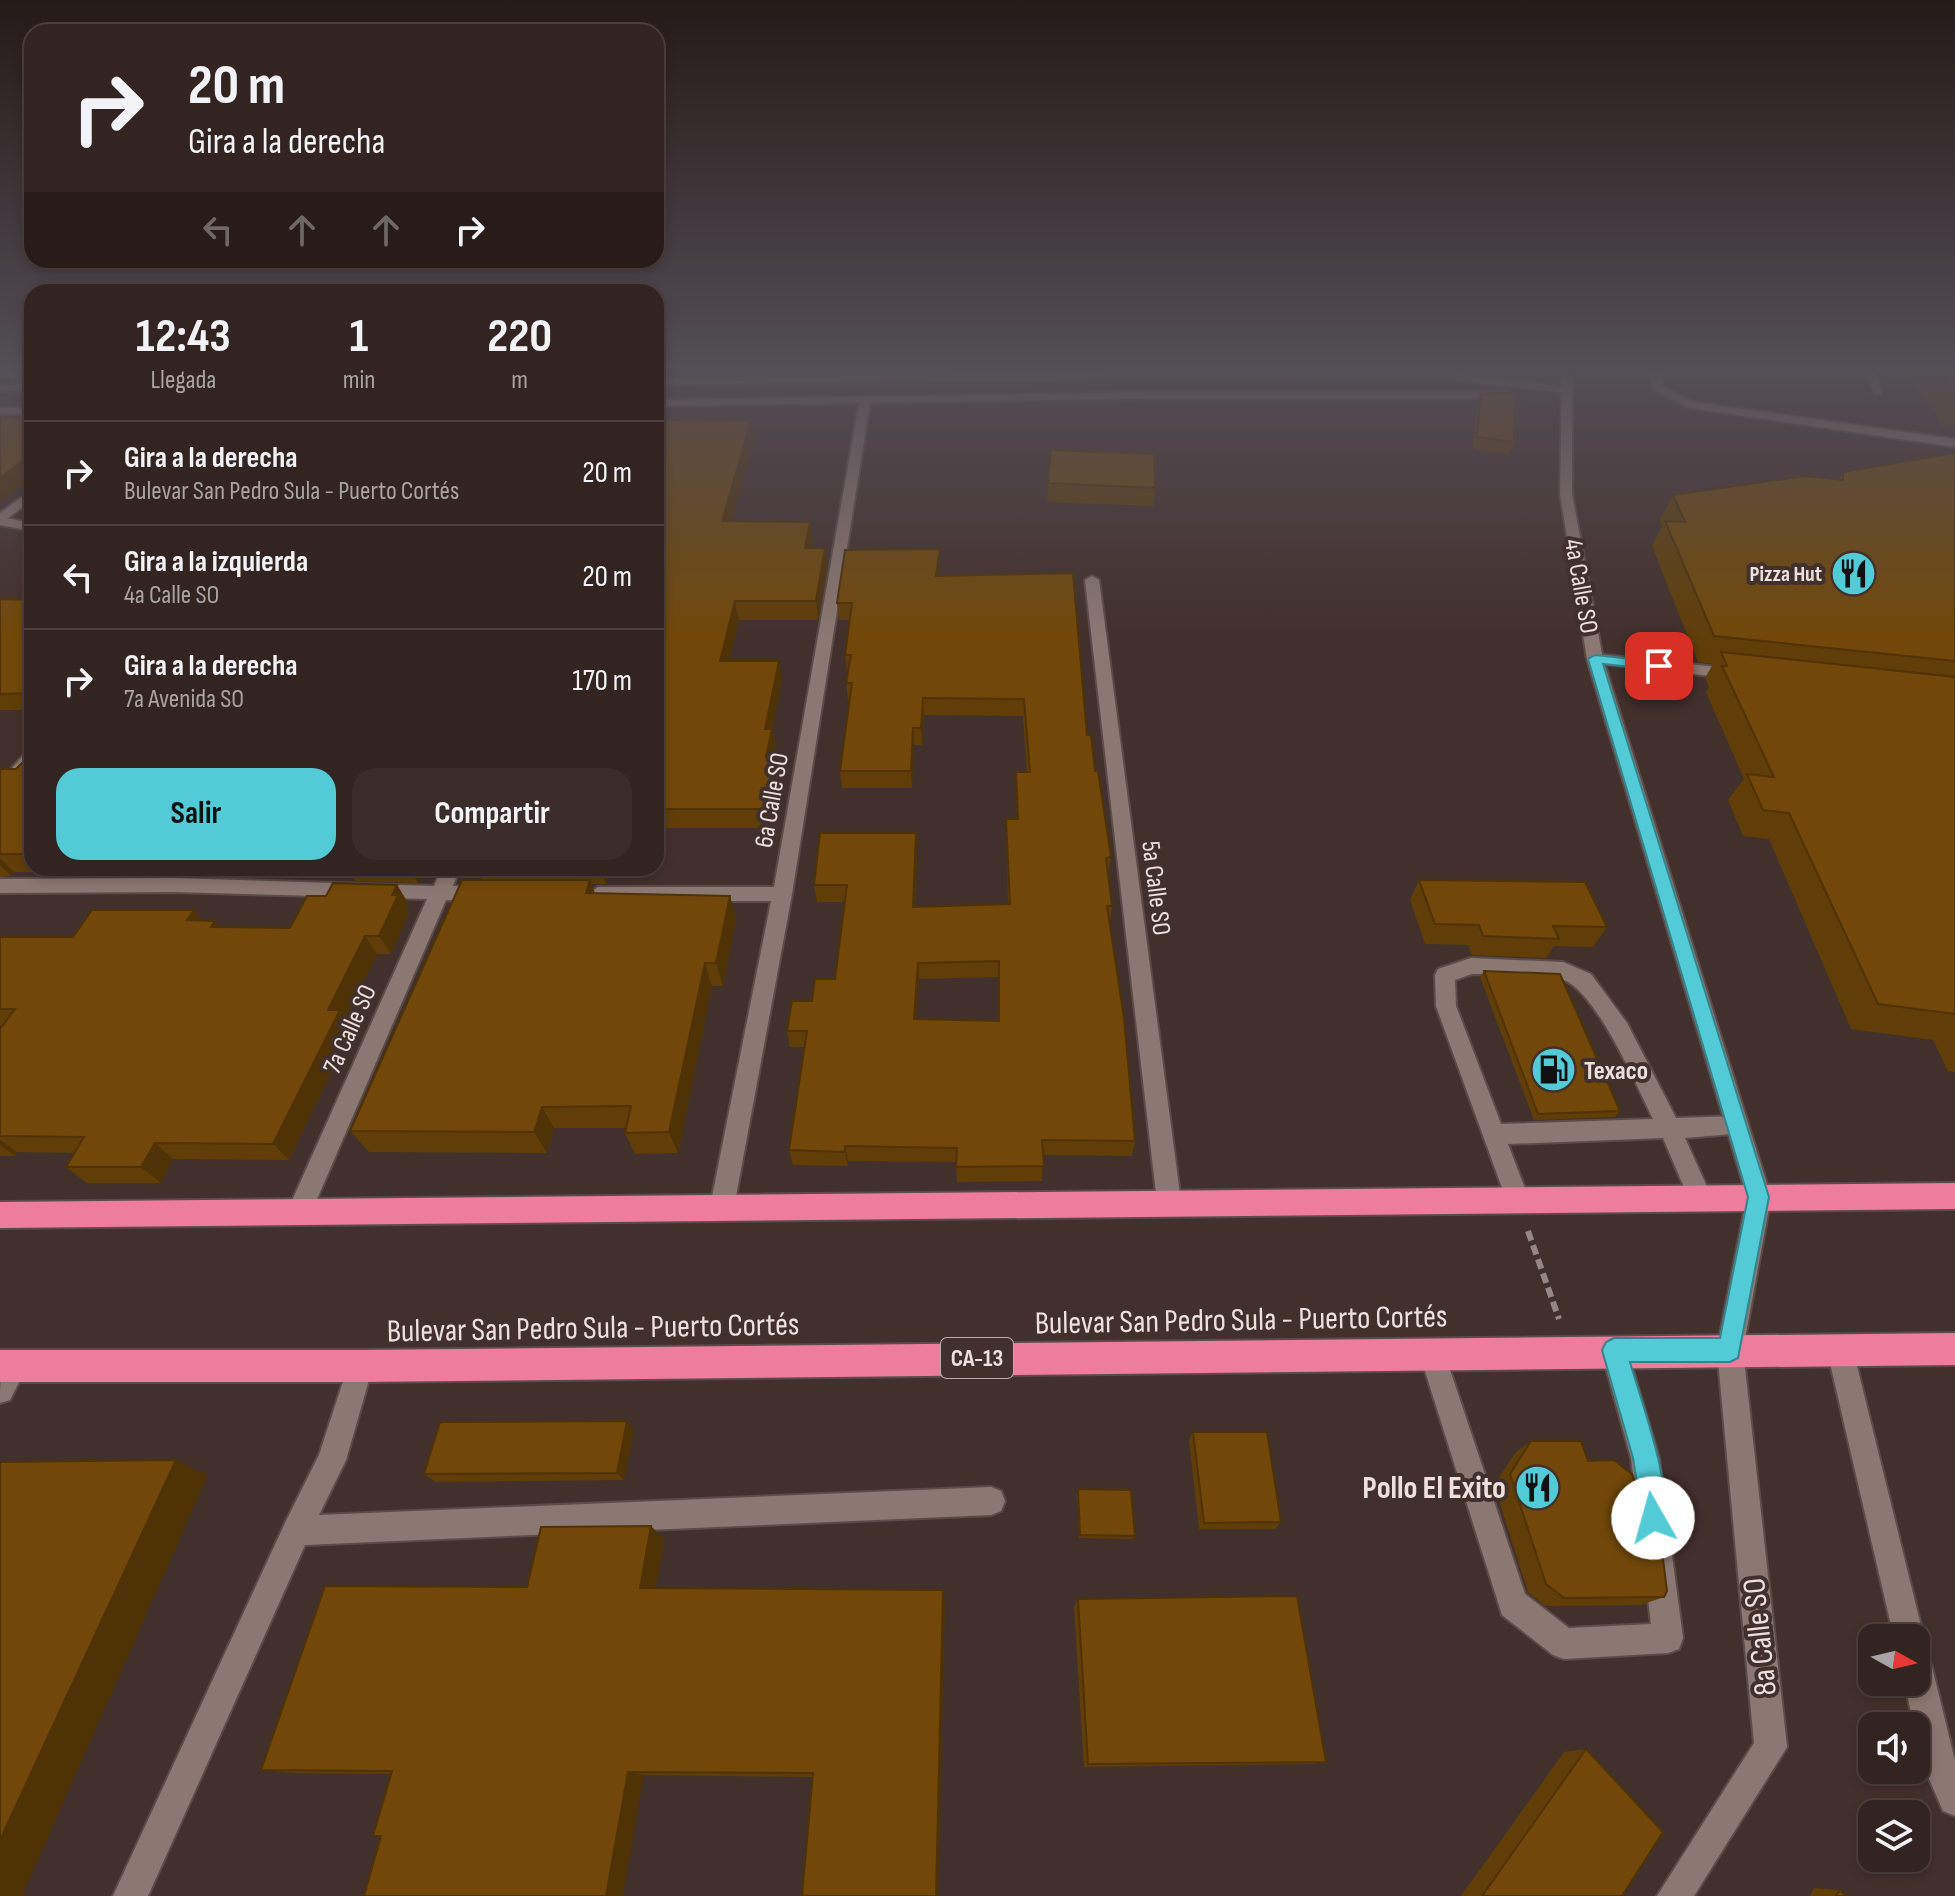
<!DOCTYPE html>
<html lang="es">
<meta charset="utf-8">
<style>
body{margin:0;font-family:"Sofia Sans Condensed",sans-serif;background:#3a2c2a;color:#f1f3f6;height:100vh;display:flex;flex-direction:column;font-size:30px;white-space:nowrap}
*{box-sizing:border-box;margin:0}
p{font-size:26px;color:#a8a4a5}
.icon{flex:none;width:44px;height:44px;fill:none;stroke:currentColor;stroke-width:2;stroke-linecap:round;stroke-linejoin:round}
.map{position:relative;flex:1;overflow:hidden}
.drawer{position:absolute;left:24px;top:284px;width:640px;height:592px;display:flex;flex-direction:column;background:#322421;border-radius:24px;box-shadow:0 4px 12px #0003,0 0 0 2px #4d413f}
.drawer>*{flex:none}
.banner{position:absolute;left:24px;top:24px;width:640px;height:244px;border-radius:24px;box-shadow:0 4px 12px #0003,0 0 0 2px #4d413f;background:#322421;color:#f1f3f6;overflow:hidden}
.needle{width:52px;rotate:98deg}
.tools{position:absolute;left:1858px;top:1624px;display:grid;gap:16px}
.tools a{display:grid;place-items:center;width:72px;height:72px;border-radius:16px;background:#322421;box-shadow:0 4px 12px #0003,0 0 0 2px #4d413f;font-size:40px}
.pin{position:absolute;display:grid;place-items:center;width:68px;height:68px;color:#fff;margin:-34px;border-radius:16px;box-shadow:0 4px 12px #0006}
.me{position:absolute;width:88px;margin:-44px;rotate:353deg;stroke-linejoin:round;filter:drop-shadow(0 0 6px #0008)}
.turn{display:flex;align-items:center;gap:28px;height:168px;padding:0 32px;font-size:36px}
.turn .icon{width:104px;height:104px;stroke-width:2.5}
.turn b{display:block;font-size:56px;line-height:68px}
.lanes{display:flex;align-items:center;height:76px;padding:0 32px;background:#0003;justify-content:center;gap:40px;direction:ltr}
.lanes .off{opacity:.35}
.eta{display:flex;justify-content:space-evenly;align-items:center;height:136px;text-align:center}
.eta b{font-size:48px;font-weight:700;line-height:56px}
.primary-button{display:flex;gap:16px;margin-top:auto;padding:16px 32px}
.primary-button a{flex:1;height:92px;border-radius:24px;background:#52cbd7;color:#111;font-size:32px;font-weight:700;line-height:92px;text-align:center}
.primary-button a+a{background:#3a2c2a;color:#f1f3f6}
ul{padding:0;list-style:none}
li{display:flex;align-items:center;gap:24px;height:104px;padding:0 32px;border-top:2px solid #4d413f}
li div{flex:1}
li b{display:block;font-size:30px}
li em{font-style:normal}
.map>svg:first-child{display:block}
</style>
<div class="map">
<svg width="1955" height="1896" viewBox="0 0 1955 1896">
<rect width="100%" height="100%" fill="#42302c"/>
<g fill="none" stroke-linecap="round" stroke-linejoin="round">
<defs>
<path id="lane" d="M0,372H16L17,374L12,377L0,376Z
M1866,372H1876L1882,394H1874Z
M0,517L32,523V531L0,525Z
M1595,654L1736,669L1744,674L1736,679L1590,662V656Z
M1471,958L1563,962L1591,974L1627,1023L1676,1118L1736,1116L1744,1119L1747,1126L1744,1133L1685,1138L1712,1198L1708,1206L1700,1209L1692,1206L1663,1138L1508,1144L1529,1199L1525,1207L1517,1210L1509,1207L1436,1006L1435,975L1438,969ZM1472,974C1500,975 1531,973 1558,978C1594,984 1637,1087 1653,1119L1501,1124L1456,1006L1455,980Z
M1614,1337L1623,1341L1627,1350L1659,1458L1683,1638L1679,1649L1668,1653L1564,1659L1553,1655L1502,1615L1419,1352L1423,1343L1432,1339L1441,1343L1525,1594L1569,1628L1651,1624L1631,1458L1601,1350L1605,1341Z
M1840,1337L1849,1341L1853,1350L1924,1638L1916,1651V1638H1894L1827,1350L1831,1341Z
M14,1353L23,1357L27,1366L10,1400L0,1403C0,1385 0,1361 14,1353Z
M360,1353L369,1357L373,1366L346,1460L319,1515L991,1487L1001,1491L1005,1501L1001,1511L991,1515L305,1545L148,1896H113L286,1521L319,1455L351,1357Z
M1916,1651L1927,1656L1932,1667L1955,1761V1816L1943,1811L1924,1767L1904,1682H1916Z"/>
<path id="street" d="M1240,372H1440L1566,387L1572,390L1566,393L1424,376L656,384V378Z
M1651,372H1661L1662,386L1693,402L1955,439V447L1690,408L1653,390Z
M32,384V390L0,391V385Z
M1167,392H1508L1514,395L1508,398H1167L870,403L792,894L734,1207L731,1215L722,1218L713,1215L710,1207L771,901H598L588,894L598,887H774L859,403L656,406V400Z
M0,408H32V414H0Z
M32,490V500L0,524V513Z
M1092,576L1099,580L1181,1202L1177,1210L1169,1213L1161,1210L1157,1202L1085,580Z
M32,750V767L6,797L0,799V782L26,752Z
M442,868H460L453,886L482,887L492,894L482,901L446,900L308,1220L299,1223L290,1220L287,1212L427,899L173,892L0,893V879L173,878L434,886Z
M1730,1337L1739,1341L1743,1350L1787,1747L1694,1896H1657L1754,1743L1717,1350L1721,1341Z"/>
<path id="secondary" d="M1562,372H1572V494L1603,659L1771,1197L1743,1350L1739,1359L1730,1363L1721,1359L1717,1350L1747,1197L1587,659L1560,494Z"/>
<path id="highway" d="M1955,1183V1209L0,1228V1202Z
M1955,1333V1365L360,1382H0V1350H360Z"/>
</defs>
<use href="#lane" stroke="#5b4c49" stroke-width="4"/>
<use href="#street" stroke="#5b4c49" stroke-width="4"/>
<use href="#secondary" stroke="#5b4c49" stroke-width="4"/>
<use href="#highway" stroke="#5b4c49" stroke-width="4"/>
<path stroke="#958783" stroke-width="6" stroke-dasharray="10 5" stroke-linecap="butt" d="M1528,1231L1559,1319"/>
<use href="#lane" fill="#8c7872" fill-rule="evenodd"/>
<use href="#street" fill="#8c7872" fill-rule="evenodd"/>
<use href="#secondary" fill="#8c7872" fill-rule="evenodd"/>
<use href="#highway" fill="#ed7c9d" fill-rule="evenodd"/>
</g>
<path fill="#613e08" fill-rule="evenodd" d="M1911,372H1955V427L1941,425L1930,401H1924Z
M1481,394L1514,442L1509,454L1473,449L1476,406Z
M656,420L754,438L731,521L810,522L813,540L811,548H825L827,566L818,620H739L728,661L782,680L772,729L776,748L774,757L783,775L774,828H656Z
M1955,453V1072L1948,1071L1933,1040L1851,1029L1769,839L1743,836L1728,800L1744,779L1706,692L1709,688L1705,678L1713,664L1698,662L1652,546L1662,526L1660,520L1673,495L1839,479L1843,472Z
M1048,483L1155,488L1153,506L1047,502Z
M940,549L939,576L1087,735L1111,857L1108,874L1112,906L1110,922L1135,1141L1132,1156L1043,1155L1042,1181L957,1182L956,1162L848,1161V1166L793,1165L789,1150L804,1047H790L787,1031L812,1001L835,979L845,902H817L814,885L916,833L917,850L915,907L1008,904L1006,819H1017L1016,772H1027L1023,716L924,715L922,745H914L912,788H842L840,771L849,700H848L846,683L848,672H847L845,655L850,620H839L837,603ZM999,977V1021L916,1019L919,979Z
M0,599L32,600V710H0Z
M32,764V868H56L53,872H14L11,876L0,877V771L16,769Z
M99,868H158V869Z
M347,868H425L418,883L356,881Z
M475,868H611L606,884H591L595,894L730,896L736,919L723,986H712L678,1153L635,1154L625,1133L626,1128H554L547,1153L369,1152L350,1131L482,880Z
M1419,880L1607,927L1593,947L1554,946L1546,958L1472,955L1468,945L1425,944L1410,900Z
M397,885L408,903L406,908L409,913L391,954H377L346,1017L353,1027L289,1160L173,1159L161,1183H87L66,1167L75,1153L17,1152L15,1156H0V1029L2,1026H0V937H73L202,920L220,927L290,928L326,896Z
M1484,971L1620,1111L1615,1117L1534,1120L1480,977Z
M634,1429L624,1480L436,1482L424,1474Z
M1193,1432L1281,1522L1275,1529H1199L1189,1440Z
M1531,1441L1588,1461L1664,1597L1641,1605L1545,1606L1528,1592L1494,1485L1515,1453Z
M1078,1489L1135,1536L1133,1539L1079,1538L1077,1493Z
M664,1539L656,1588L945,1600L938,1896H802L812,1777L644,1775L381,1836L391,1774L293,1773L261,1770L527,1587Z
M1078,1599L1326,1762L1313,1764L1084,1767L1074,1607Z
M1586,1749L1622,1896H1461L1564,1752Z
M1814,1888L1840,1890L1846,1896H1810Z"/>
<path fill="#4f3206" d="M751,421L754,438L726,539L722,521Z
M32,454V477L0,502V478Z
M810,522L813,540L807,566L805,548Z
M825,548L827,566L818,620L816,601Z
M940,549V566L937,592L936,576Z
M735,601L739,620L724,680L720,661Z
M779,661L782,680L772,729L776,748L770,776L766,757L765,729Z
M923,698L924,715L922,745L921,728Z
M913,728L914,745L912,788L911,771Z
M780,757L783,775L774,828L770,809Z
M916,833L917,850L914,923L913,907Z
M0,858L14,872L11,876L0,865Z
M409,868H425L418,883Z
M600,868H611L606,884Z
M590,880L599,904L586,893Z
M397,885L408,903L406,908L409,913L391,954L379,936L392,895Z
M730,896L736,919L723,986L716,963Z
M194,910L209,928L187,920Z
M215,921L230,939L211,927Z
M365,936L377,954L346,1017L353,1027L289,1160L273,1144L328,1010Z
M705,963L712,986L678,1153L669,1132Z
M918,963L919,979L915,1035L914,1019Z
M542,1107L554,1128L547,1153L534,1132Z
M0,1140L17,1152L15,1156L0,1145Z
M155,1143L173,1159L161,1183L141,1167Z
M845,1146L848,1161V1166L845,1152Z
M627,1421L634,1429L624,1480L617,1473Z
M176,1460L208,1475L22,1896H0V1840Z
M651,1526L664,1539L654,1599L640,1588Z
M943,1590L945,1600L938,1896H936Z
M628,1772L644,1775L623,1896H606Z"/>
<path fill="#714809" stroke="#4f3206" stroke-width="2" fill-rule="evenodd" d="M1936,372H1955V397L1946,378L1939,377Z
M1515,392L1514,442L1477,437L1481,394Z
M0,417L32,419V454L0,478Z
M656,420L751,421L722,521L810,522L805,548H825L816,601H735L720,661H779L765,729H772L766,757H780L770,809H656Z
M1051,450L1154,454L1155,488L1048,483Z
M1955,453V661L1714,636L1665,521L1685,522L1673,495L1805,476L1843,480V472Z
M940,549L936,576L1073,573L1087,735H1091L1095,771H1098L1111,857L1106,858L1112,906H1107L1124,1018L1135,1141L1042,1140L1044,1166L956,1167L957,1148L845,1146V1152L789,1150L807,1031H787L792,1001H812L815,979H835L847,885H814L820,833H916L913,907L1010,904L1006,819H1018L1016,772H1030L1024,699L923,698L921,728H913L911,771H840L852,683H846L851,655H845L852,603H837L845,550ZM999,961V1021L914,1019L918,963Z
M0,599L32,600V693L0,694Z
M1721,652L1955,677V1014L1878,1004L1789,813L1763,810L1747,774L1774,777L1722,666H1727Z
M22,763L32,764V854H0V771L2,769H16Z
M462,880H590L586,893L730,896L716,963H705L669,1132L625,1133L631,1106L542,1107L534,1132L350,1131Z
M1419,880L1585,882L1607,927L1553,926L1559,939L1483,936L1479,925L1435,924Z
M333,883L397,885L392,895H398L379,936H365L328,1010H340L273,1144L155,1143L141,1167H66L84,1137L0,1136V1029L15,1009H0V937H73L92,910H194L187,920L215,921L211,927L290,928L307,896H326Z
M1484,971L1560,974L1620,1111L1538,1114Z
M627,1421L617,1473L424,1474L440,1422Z
M1193,1432H1267L1281,1522L1204,1523Z
M1531,1441H1581L1588,1461L1614,1460L1632,1474L1663,1559L1667,1591L1664,1597L1564,1598L1546,1584L1510,1474Z
M176,1460L0,1840V1462Z
M1078,1489L1131,1490L1135,1536L1080,1535Z
M651,1526L640,1588L943,1590L936,1896H802L813,1773L628,1772L606,1896H364L381,1836H373L392,1771L261,1770L325,1586L527,1587L541,1527Z
M1297,1596L1326,1762L1088,1764L1078,1599Z
M1586,1749L1663,1832L1622,1896H1482Z
M1840,1890L1846,1896H1836Z"/>
<linearGradient id="sky" x2="0" y2="1"><stop stop-color="#241a18"/><stop offset="0.58" stop-color="#544e56"/><stop offset="1" stop-color="#544e56" stop-opacity="0"/></linearGradient>
<rect width="1955" height="637" fill="url(#sky)"/>
<path fill="#52cbd7" stroke="#35848c" stroke-width="2" d="M1595,655L1659,662L1666,666L1659,670L1603,664L1769,1197L1738,1358L1730,1362H1630C1640,1398 1676,1495 1662,1527L1653,1531L1644,1527L1633,1458L1602,1350L1606,1342L1614,1338H1720L1748,1197L1588,659Z"/>
<defs>
<symbol id="restaurant-disc" viewBox="-11 -11 22 22"><circle r="9.5" fill="#52cbd7" stroke="#42302c"/><path d="M-5-6h1v4h1v-4h1v4h1v-4h1v5L-1.5 .5V6h-2V.5L-5-1ZM5-6V6H3V1.5H1.5Q1.5-4 5-6Z" fill="#111"/></symbol>
<symbol id="fuel-disc" viewBox="-11 -11 22 22"><circle r="9.5" fill="#52cbd7" stroke="#42302c"/><path d="M-5.5-6h7V0h2V4h1.3V-2.5L3-4.5l.8-.8L6-3V5H2.5V1h-1V6h-7ZM-4.2-4.7v3.2H.2V-4.7Z" fill="#111"/></symbol>
</defs>
<g fill-rule="evenodd">
<use href="#restaurant-disc" x="1828" y="548" width="51" height="51"/>
<use href="#fuel-disc" x="1528" y="1044" width="51" height="51"/>
<use href="#restaurant-disc" x="1512" y="1462" width="51" height="51"/>
</g>
<g text-anchor="middle" stroke-width="8" stroke-linejoin="round" paint-order="stroke">
<g font-size="22" font-weight="bold" fill="#ece1de" stroke="#42302c" text-anchor="end">
<text x="1822" y="581">Pizza Hut</text>
</g>
<rect fill="#42302c" stroke="#b9aca9" stroke-width="2" x="941" y="1338" width="72" height="40" rx="6"/>
<g font-size="24" font-weight="bold" fill="#ece1de">
<text x="977" y="1366">CA-13</text>
</g>
<g font-size="26" fill="#ece1de" stroke="#42302c">
<text transform="translate(1582 586) rotate(80)" y="9">4a Calle SO</text>
<text transform="translate(771 800) rotate(-80)" y="9">6a Calle SO</text>
<text transform="translate(1157 888) rotate(83)" y="9">5a Calle SO</text>
<text transform="translate(349 1029) rotate(-66)" y="9">7a Calle SO</text>
</g>
<g font-size="26" font-weight="bold" fill="#ece1de" stroke="#42302c" text-anchor="start">
<text x="1584" y="1079">Texaco</text>
</g>
<g font-size="32" fill="#ece1de" stroke="#42302c">
<text transform="translate(1241 1319) rotate(-1)" y="11">Bulevar San Pedro Sula - Puerto Cortés</text>
<text transform="translate(593 1327) rotate(-1)" y="11">Bulevar San Pedro Sula - Puerto Cortés</text>
<text transform="translate(1759 1637) rotate(-96)" y="11">8a Calle SO</text>
</g>
<g font-size="32" font-weight="bold" fill="#ece1de" stroke="#42302c" text-anchor="end">
<text x="1506" y="1498">Pollo El Exito</text>
</g>
</g>
</svg>
<div class="tools">
<a><svg class="needle" viewBox="-14 -14 28 28"><path d="M0-13l5 13h-10z" fill="#e53935"/><path d="M0 13l5-13h-10z" fill="#a8a4a5"/></svg></a>
<a><svg class="icon" aria-label="sound" viewBox="0 0 24 24"><path d="M4 9h4l5-4v14l-5-4H4zM17 9q2 3 0 6"/></svg></a>
<a><svg class="icon" aria-label="layers" viewBox="0 0 24 24"><path d="M12 4l9 5-9 5-9-5zM3 14l9 5 9-5"/></svg></a>
</div>
<div class="pin" style="left:1659px;top:666px;background:#d93025"><svg class="icon" aria-label="arrive" viewBox="0 0 24 24"><path d="M6 21V4h12l-3 4 3 4H6"/></svg></div>
<svg class="me" style="left:1653px;top:1518px" viewBox="-20 -20 40 40"><circle r="19" fill="#fff"/><path d="M0-13L10 11 0 6-10 11z" fill="#52cbd7"/></svg>
<div class="banner">
<div class="turn"><svg class="icon" aria-label="right" viewBox="0 0 24 24"><path d="M7 20v-9h11M14 6l5 5-5 5"/></svg><div><b>20 m</b>Gira a la derecha</div></div>
<div class="lanes"><svg class="icon off" aria-label="left" viewBox="0 0 24 24"><path d="M17 20v-9H6M10 6l-5 5 5 5"/></svg><svg class="icon off" aria-label="ahead" viewBox="0 0 24 24"><path d="M12 20V5M6 11l6-6 6 6"/></svg><svg class="icon off" aria-label="ahead" viewBox="0 0 24 24"><path d="M12 20V5M6 11l6-6 6 6"/></svg><svg class="icon" aria-label="right" viewBox="0 0 24 24"><path d="M7 20v-9h11M14 6l5 5-5 5"/></svg></div>
</div>
<section class="drawer">
<div class="eta">
<div><b>12:43</b><p>Llegada</p></div>
<div><b>1</b><p>min</p></div>
<div><b>220</b><p>m</p></div>
</div>
<ul>
<li><svg class="icon" aria-label="right" viewBox="0 0 24 24"><path d="M7 20v-9h11M14 6l5 5-5 5"/></svg><div><b>Gira a la derecha</b><p>Bulevar San Pedro Sula - Puerto Cortés</p></div><em>20 m</em></li>
<li><svg class="icon" aria-label="left" viewBox="0 0 24 24"><path d="M17 20v-9H6M10 6l-5 5 5 5"/></svg><div><b>Gira a la izquierda</b><p>4a Calle SO</p></div><em>20 m</em></li>
<li><svg class="icon" aria-label="right" viewBox="0 0 24 24"><path d="M7 20v-9h11M14 6l5 5-5 5"/></svg><div><b>Gira a la derecha</b><p>7a Avenida SO</p></div><em>170 m</em></li>
</ul>
<div class="primary-button"><a>Salir</a><a>Compartir</a></div>
</section>
</div>
